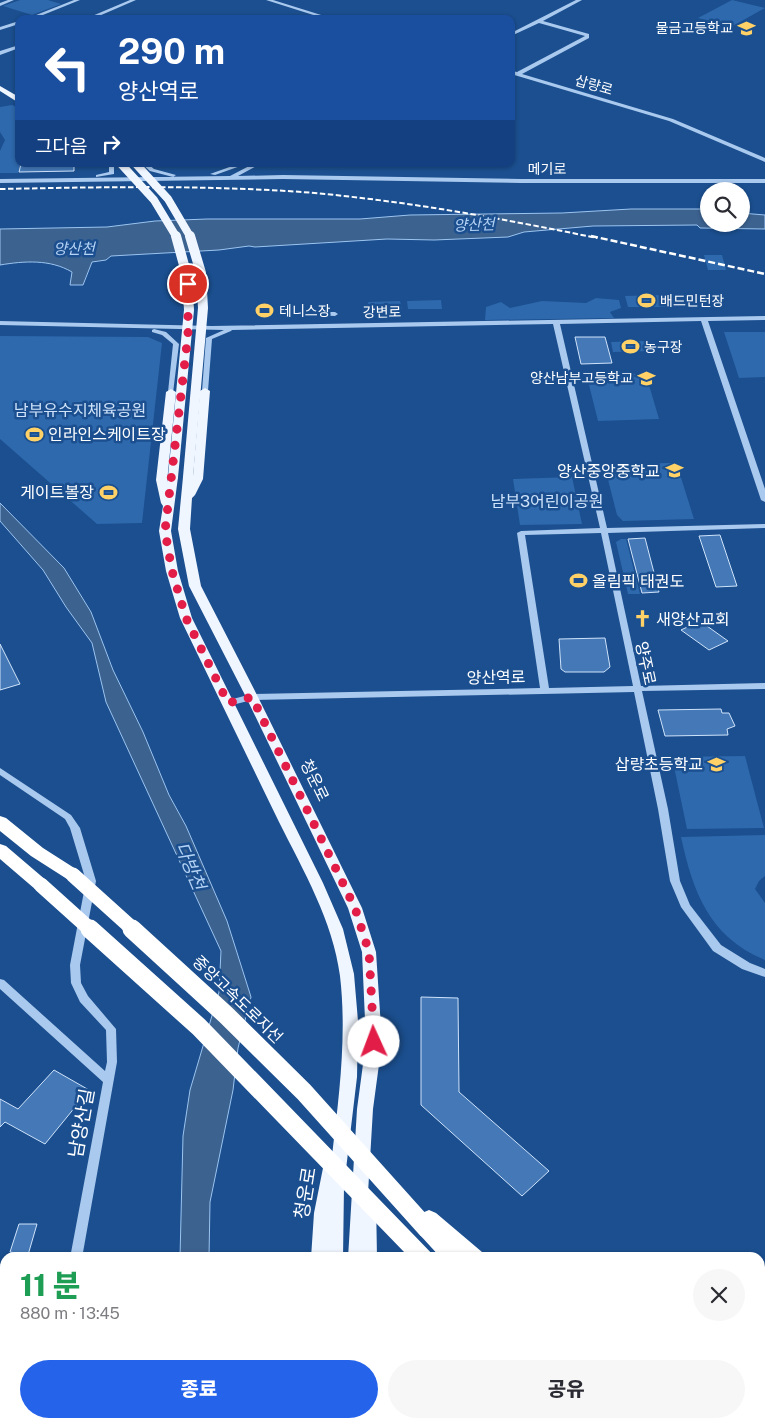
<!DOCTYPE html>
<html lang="ko">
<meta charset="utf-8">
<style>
body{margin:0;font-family:"Public Sans","Noto Sans KR",sans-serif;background:#f7f7f7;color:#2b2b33;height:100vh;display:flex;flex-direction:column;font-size:19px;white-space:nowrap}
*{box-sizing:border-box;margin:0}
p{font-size:16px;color:#7c7c81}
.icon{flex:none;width:28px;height:28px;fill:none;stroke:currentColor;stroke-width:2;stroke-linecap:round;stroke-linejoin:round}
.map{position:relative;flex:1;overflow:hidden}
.details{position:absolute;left:0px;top:1252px;width:765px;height:176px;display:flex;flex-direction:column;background:#fff;border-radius:15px 15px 0 0;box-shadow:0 1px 4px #0004}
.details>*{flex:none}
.guide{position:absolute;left:15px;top:15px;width:500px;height:152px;border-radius:10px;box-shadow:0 1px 4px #0004;background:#1a4fa0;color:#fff;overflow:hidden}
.fabs{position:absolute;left:700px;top:182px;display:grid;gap:10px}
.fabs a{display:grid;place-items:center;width:50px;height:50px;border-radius:50%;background:#fff;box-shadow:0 1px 4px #0004;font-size:25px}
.pin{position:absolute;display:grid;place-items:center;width:42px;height:42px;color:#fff;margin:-21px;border:2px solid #fff;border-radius:50%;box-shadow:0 1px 5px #0007}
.me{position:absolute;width:55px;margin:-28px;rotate:358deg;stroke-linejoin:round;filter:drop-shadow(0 0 4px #0008)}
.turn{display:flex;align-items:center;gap:18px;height:105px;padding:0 20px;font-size:22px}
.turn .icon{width:65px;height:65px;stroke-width:2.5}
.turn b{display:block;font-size:35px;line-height:42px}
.then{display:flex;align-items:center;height:48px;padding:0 20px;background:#0003;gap:10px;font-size:19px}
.round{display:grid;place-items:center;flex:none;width:52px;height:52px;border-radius:26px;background:#f7f7f7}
.overview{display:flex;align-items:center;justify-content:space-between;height:85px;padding:0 20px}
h1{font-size:30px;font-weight:800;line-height:38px;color:#1e9e55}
.primary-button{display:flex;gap:10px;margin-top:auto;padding:10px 20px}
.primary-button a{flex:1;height:58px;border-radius:30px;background:#2563eb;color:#fff;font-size:20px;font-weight:800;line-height:58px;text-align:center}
.primary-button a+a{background:#f7f7f7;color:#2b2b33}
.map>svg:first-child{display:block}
</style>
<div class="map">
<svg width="765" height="1428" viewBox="0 0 765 1428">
<rect width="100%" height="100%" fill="#1b4f8f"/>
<path fill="#2e69ad" d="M20,0H48L61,4L32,15L3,6Z
M732,0L765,8L731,27L698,18Z
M12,105L19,108V164H21L18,173H0V151L5,140L0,132V107Z
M704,255H722L726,270H708Z
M664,295L667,307H628L625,296Z
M596,298L619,300L621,308L610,312L614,318L485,320L486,307L501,302L510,308L542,301L586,303Z
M441,300L442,309H408L407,301Z
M400,301L402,309L369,310L368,302Z
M724,332H765V377L739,378Z
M0,336L148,337L162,343L142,523L97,524L0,439Z
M645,341L648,351L613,352L611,342Z
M629,372L647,378L659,419L598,421L586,373Z
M671,463L678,468L694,519L623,521L617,515L604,464Z
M572,477L582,524L520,525L513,479Z
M621,539H626L640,594H628L616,542Z
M745,756L764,828L687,829L672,757Z
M765,835V876L759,881L755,889L765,903V960C709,937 693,892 681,837Z"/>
<path fill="#3c6290" stroke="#9cc4f0" d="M631,209H709V224H741V213L765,215V229L700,228L697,225L593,226L524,232L508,237L434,240L387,239L255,247L249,246L219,250L111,256L106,260L92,262L83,285H70L72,272C50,259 24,261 0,265V229L107,227L155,221L207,219H360L410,215L562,213Z
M0,503L64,568L91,612L113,670L143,732L169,795L186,826L227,921L251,997L238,1048L233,1090L210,1202L209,1257H180L183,1136L190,1090L219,992L221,951L106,702L92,643L66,607L43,570L0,521Z"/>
<path fill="#4478b7" stroke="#cfe3fa" d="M21,164H74V171L19,172Z
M575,337H605L612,363L581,364Z
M720,535L737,586L716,587L699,536Z
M645,538L659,592L642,593L628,539Z
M700,621L728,641L709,650L681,630Z
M605,638L610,667L604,672H565L561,669L559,639Z
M0,644L20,684L0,690Z
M721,709L722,713H729L735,726L727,729L728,735L665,736L658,710Z
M421,997L458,998L459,1092L549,1171L522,1196L421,1105Z
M54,1070L89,1090L45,1144L5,1122L0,1127V1099L18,1109Z
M19,1224H37L28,1255L10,1252Z"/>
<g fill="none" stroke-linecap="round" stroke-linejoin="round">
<path fill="#a9c9ee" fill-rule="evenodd" d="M8,0H14L0,6V3Z
M74,0H80L33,19H26Z
M130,0H136L92,19H85Z
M266,0H273L334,19H326Z
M576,0H582L543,21L589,34V38L522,74L673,119L765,158V162L669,121L511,74V71L517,72L585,36L539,23L511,36V33Z
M19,21V24L0,30V27Z
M19,45V48L0,55V51Z
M106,164H112L114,166V174L96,177V175L109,172V167Z
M142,164H148L154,169L176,175L173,177L150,171Z
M238,164H246L215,175L210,174Z
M253,164H260L238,176L283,175L521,179H765V183H521L283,179L0,183V179L230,176Z
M312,312H335L338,314L335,316L310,315V313Z
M765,316V320L708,321L765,489V502L761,500L701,321L560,324L607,528L765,524V528L608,533L641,686L765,683V689L642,691L668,809L680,881L690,905L721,945L750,963L765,969V977L742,969L713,951L681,907L670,881L658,809L634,692L252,700L228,706L224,703L225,701L252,694L540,688L517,533L521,531L600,528L553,324L232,330L231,331L212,339L208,391L205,393L202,391L206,338L224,330L0,325V321L212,326ZM601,533L633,686L549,688L525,535Z
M154,329L166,332L179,344L173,393H169L168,392L173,344L162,335L152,332V330Z
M0,768L71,815L80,828L96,881L80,965L81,983L88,996L116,1029L117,1062L82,1258H70L103,1082L0,989V979L4,980L105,1071L107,1062L106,1030L80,1002L71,983L70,965L86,881L70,828L65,819L0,775Z
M0,1264L5,1266V1276L0,1274Z
M57,1424H69L68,1428H56Z"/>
<path fill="#f0f6ff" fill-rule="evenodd" d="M0,86L19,97V103L0,91Z
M205,388L210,391L203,479L195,495L192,498L190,529L201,586L258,697L362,908L376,952L382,1042L373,1109L368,1193L374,1195L376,1200L377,1258H348L357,1109L366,1042L362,952L348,908L246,697L189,586L178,529L183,477L188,474L193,476L200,391Z
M171,389L176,392L167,482L169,475L173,474L178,477L171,531L178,571L192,618L323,883L343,929L354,974L358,1021L357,1077L344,1186L343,1258H311L314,1213L324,1163L326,1158L332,1156C339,1096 347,1037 340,976C333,921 303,870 279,822C246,754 213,686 180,618L166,571L159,531L163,506L161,503L156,480L166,392Z
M328,1424H346L347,1428H329Z
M348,1424H366L367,1428H349Z
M368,1424H403L405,1428H369Z"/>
<path fill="#fff" fill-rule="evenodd" d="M0,816L6,818L43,848L79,871L81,875L79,879L73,881L67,879L31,856L0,831Z
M0,844L6,846L47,881L49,885L47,889L41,891L35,889L0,859Z
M429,1210L436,1213L482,1252L485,1258H441L420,1235L417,1229L422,1213Z
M760,1414L765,1416V1428H749L747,1424H760Z
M570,1424H594L596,1428H572Z
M604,1424H628L630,1428H606Z"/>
<path stroke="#fff" stroke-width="2" stroke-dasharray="5.5 2.5" stroke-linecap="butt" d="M0,189C101,187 202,185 302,192C401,200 499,218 597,238"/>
<path stroke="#fff" stroke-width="2.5" stroke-dasharray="7 3" stroke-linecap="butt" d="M591,236L765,274"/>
<path stroke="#f0f6ff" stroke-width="8" d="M121,164L154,200L177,238
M136,164L168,199L191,238"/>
<path stroke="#f0f6ff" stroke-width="10" d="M173,477L189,310L187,276L176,236
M188,477L203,308L201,273L190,236"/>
<path stroke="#fff" stroke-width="15" d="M73,875L134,930
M41,885L91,930"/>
<path stroke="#fff" stroke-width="19" d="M90,929L199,1027L423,1258
M132,929L226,1015L304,1092L427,1229"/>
</g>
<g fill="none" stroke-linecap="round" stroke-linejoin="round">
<path stroke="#e11d48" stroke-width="9" stroke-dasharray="0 16.2" d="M188,284V335L165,531L172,571L186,618L228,703L252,697L355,908L369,952L374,1042"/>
</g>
<defs>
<symbol id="school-bare" viewBox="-9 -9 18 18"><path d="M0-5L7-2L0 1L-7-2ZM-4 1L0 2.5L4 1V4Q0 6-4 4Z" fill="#ffd166" stroke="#1b4f8f" stroke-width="2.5" paint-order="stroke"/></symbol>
<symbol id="stadium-bare" viewBox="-9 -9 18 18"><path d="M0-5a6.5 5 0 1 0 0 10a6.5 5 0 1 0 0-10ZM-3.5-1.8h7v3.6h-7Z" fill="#ffd166" stroke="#1b4f8f" stroke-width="2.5" paint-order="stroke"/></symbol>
<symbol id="church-bare" viewBox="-9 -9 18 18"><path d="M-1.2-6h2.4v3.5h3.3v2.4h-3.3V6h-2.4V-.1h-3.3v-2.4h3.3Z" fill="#ffd166" stroke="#1b4f8f" stroke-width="2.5" paint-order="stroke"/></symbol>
</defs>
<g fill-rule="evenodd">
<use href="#school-bare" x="734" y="16" width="25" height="25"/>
<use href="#stadium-bare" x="634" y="288" width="25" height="25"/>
<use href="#stadium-bare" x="252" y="298" width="25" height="25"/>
<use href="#stadium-bare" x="618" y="334" width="25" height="25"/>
<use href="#school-bare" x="634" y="366" width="25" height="25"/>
<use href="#stadium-bare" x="22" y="422" width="25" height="25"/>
<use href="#school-bare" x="662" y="458" width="25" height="25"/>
<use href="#stadium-bare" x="96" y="480" width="25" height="25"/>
<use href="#stadium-bare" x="566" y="568" width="25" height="25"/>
<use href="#church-bare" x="630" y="606" width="25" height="25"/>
<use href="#school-bare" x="704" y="752" width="25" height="25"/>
</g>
<g text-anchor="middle" stroke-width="5" stroke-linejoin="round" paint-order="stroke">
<g font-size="14" fill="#fff" stroke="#1b4f8f" text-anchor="start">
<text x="733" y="33" text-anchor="end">물금고등학교</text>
<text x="660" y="306">배드민턴장</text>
<text x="279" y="316">테니스장</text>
<text x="644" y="352">농구장</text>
<text x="633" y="383" text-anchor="end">양산남부고등학교</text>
</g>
<g font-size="14" fill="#fff" stroke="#1b4f8f">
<text transform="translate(594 85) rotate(16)" y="5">삽량로</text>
<text x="547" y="174">메기로</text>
<text transform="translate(382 312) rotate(-1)" y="5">강변로</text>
</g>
<g font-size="15" font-style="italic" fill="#b5d3f5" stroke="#1b4f8f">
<text transform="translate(474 225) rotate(-2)" y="5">양산천</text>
<text x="74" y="254">양산천</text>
</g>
<g font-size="16" fill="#cfe3fa" stroke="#1b4f8f">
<text x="80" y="416">남부유수지체육공원</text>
<text x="547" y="507">남부3어린이공원</text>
</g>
<g font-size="16" fill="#fff" stroke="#1b4f8f" text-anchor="start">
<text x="48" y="440">인라인스케이트장</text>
<text x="660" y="477" text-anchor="end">양산중앙중학교</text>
<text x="94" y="498" text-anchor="end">게이트볼장</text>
<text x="592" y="587">올림픽 태권도</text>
<text x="656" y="625">새양산교회</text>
<text x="703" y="770" text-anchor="end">삽량초등학교</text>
</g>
<g font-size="16" fill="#fff" stroke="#1b4f8f">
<text transform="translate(646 663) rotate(78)" y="6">양주로</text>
<text transform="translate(496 677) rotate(-1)" y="6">양산역로</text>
<text transform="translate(315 780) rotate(64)" y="6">청운로</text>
<text transform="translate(238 999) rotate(44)" y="6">중앙고속도로지선</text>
</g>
<g font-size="18" font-style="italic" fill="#b5d3f5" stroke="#1b4f8f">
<text transform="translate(190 866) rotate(67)" y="6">다방천</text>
</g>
<g font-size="19" fill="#fff" stroke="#1b4f8f">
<text transform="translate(81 1123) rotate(-80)" y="7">남양산길</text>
<text transform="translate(305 1193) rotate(-81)" y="7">청운로</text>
</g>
</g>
</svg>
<div class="fabs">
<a><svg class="icon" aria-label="search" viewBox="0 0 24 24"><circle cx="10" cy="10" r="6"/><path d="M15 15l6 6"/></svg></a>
</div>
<div class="pin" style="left:188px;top:284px;background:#d93025"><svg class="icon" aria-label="arrive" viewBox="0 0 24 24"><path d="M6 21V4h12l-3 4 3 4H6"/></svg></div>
<svg class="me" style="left:374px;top:1042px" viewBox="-20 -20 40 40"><circle r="19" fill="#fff"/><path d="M0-13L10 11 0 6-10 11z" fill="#e11d48"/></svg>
<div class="guide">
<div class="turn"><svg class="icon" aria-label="left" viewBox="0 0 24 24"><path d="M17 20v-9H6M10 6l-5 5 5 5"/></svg><div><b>290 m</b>양산역로</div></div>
<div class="then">그다음<svg class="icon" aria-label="right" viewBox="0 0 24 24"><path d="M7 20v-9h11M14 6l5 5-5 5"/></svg></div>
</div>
<section class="details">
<div class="overview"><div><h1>11 분</h1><p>880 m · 13:45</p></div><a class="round"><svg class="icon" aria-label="close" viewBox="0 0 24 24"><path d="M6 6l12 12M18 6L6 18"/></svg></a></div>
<div class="primary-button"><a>종료</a><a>공유</a></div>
</section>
</div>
